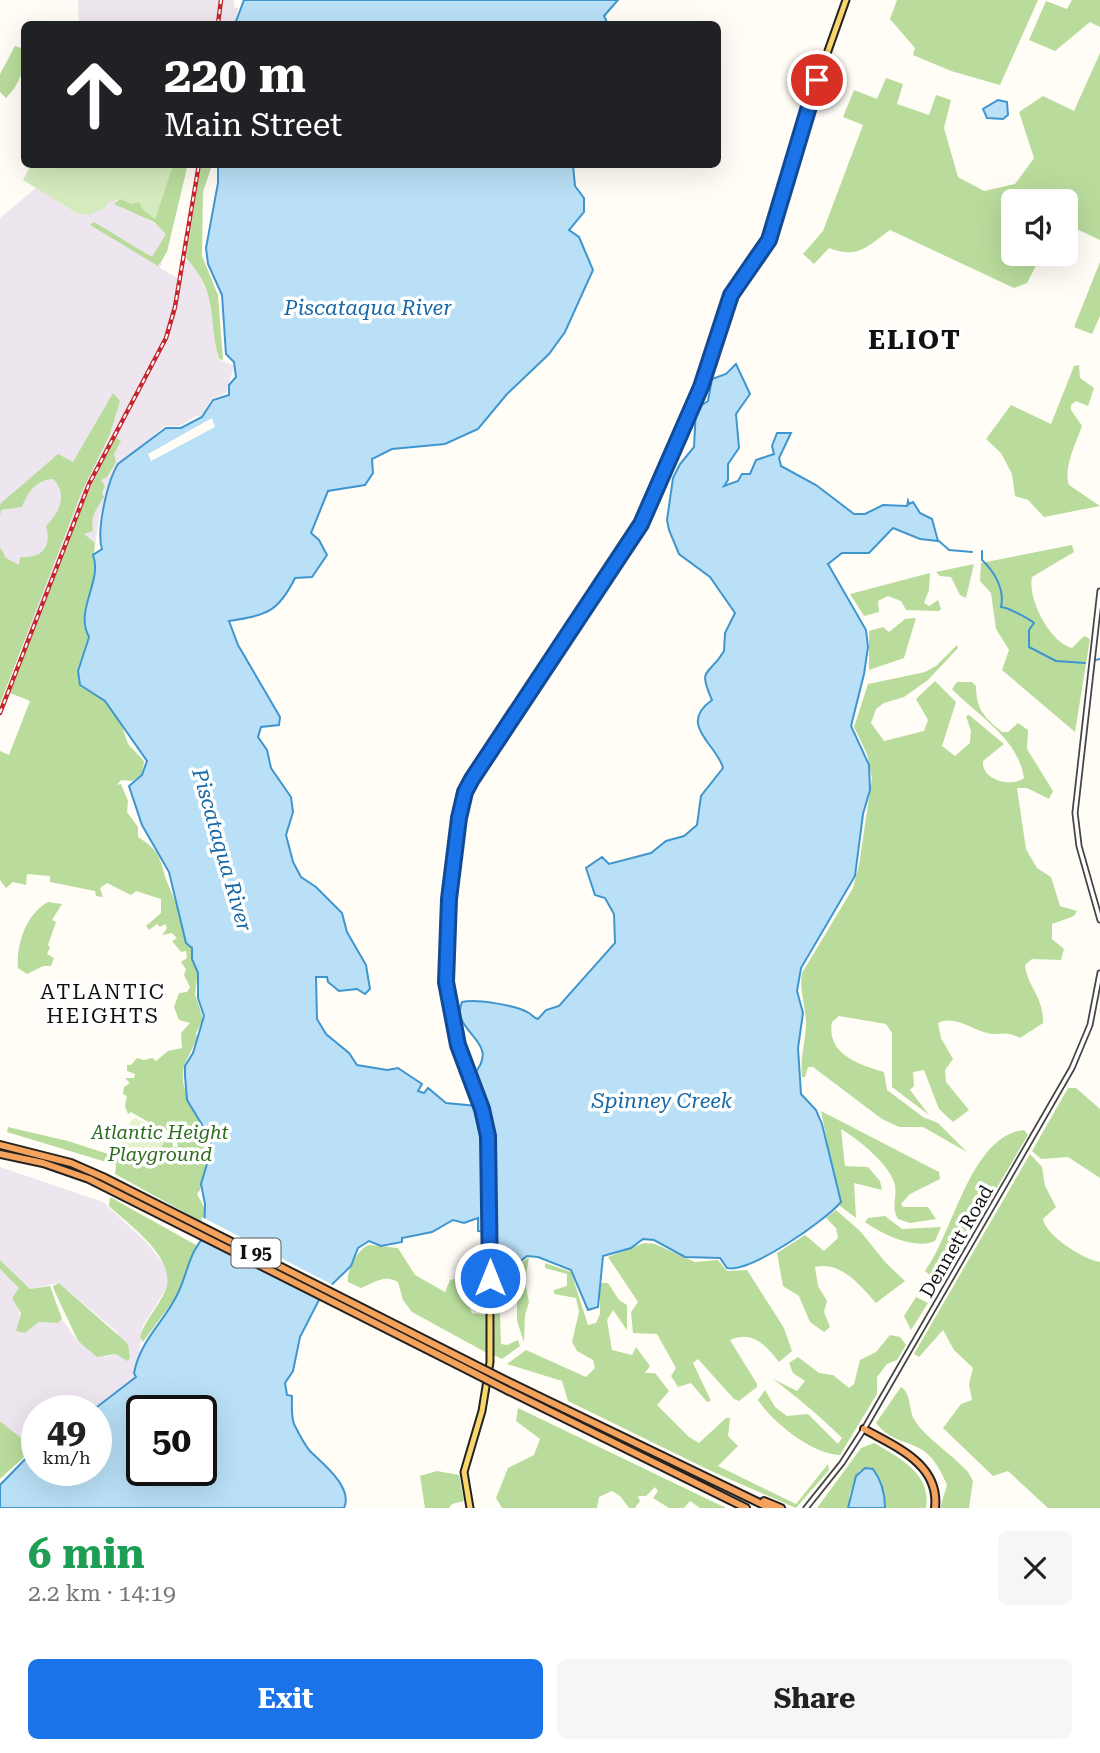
<!DOCTYPE html>
<meta charset="utf-8">
<style>
body{margin:0;font-family:"Roboto Serif",serif;background:#f6f6f6;color:#222;height:100vh;display:flex;flex-direction:column;font-size:26px;white-space:nowrap}
*{box-sizing:border-box;margin:0}
p{font-size:23px;color:#767676}
.icon{flex:none;width:38px;height:38px;fill:none;stroke:currentColor;stroke-width:2;stroke-linecap:round;stroke-linejoin:round}
.map{position:relative;height:1508px;overflow:hidden}
.details{display:flex;flex-direction:column;background:#fff;flex:1}
.details>*{flex:none}
.guide{position:absolute;left:21px;top:21px;width:700px;height:147px;border-radius:10px;box-shadow:0 7px 28px #0002;background:#202124;color:#fff;overflow:hidden}
.controls{position:absolute;left:1001px;top:189px;display:grid;gap:14px}
.controls a{display:grid;place-items:center;width:77px;height:77px;border-radius:10px;background:#fff;box-shadow:0 7px 28px #0002;font-size:35px}
.speed{position:absolute;left:21px;top:1395px;display:flex;gap:14px;font-size:35px;font-weight:700;text-align:center}
.speed>*{display:grid;place-content:center;width:91px;height:91px;border-radius:50%;background:#fff;box-shadow:0 7px 28px #0002;line-height:1}
.speed small{font-size:18px;font-weight:400}
.speed .limit{border:4px solid #111;border-radius:10px;background:#fff;color:#111}
.pin{position:absolute;display:grid;place-items:center;width:60px;height:60px;color:#fff;margin:-30px;border:4px solid #fff;border-radius:50%;box-shadow:0 2px 7px #0007}
.me{position:absolute;width:77px;margin:-38px;rotate:0deg;stroke-linejoin:round;filter:drop-shadow(0 0 5px #0008)}
.turn{display:flex;align-items:center;gap:24px;height:147px;padding:0 28px;font-size:32px}
.turn .icon{width:91px;height:91px;stroke-width:2.5}
.turn b{display:block;font-size:49px;line-height:60px}
.round{display:grid;place-items:center;flex:none;width:74px;height:74px;border-radius:10px;background:#f6f6f6}
.head{display:flex;align-items:center;justify-content:space-between;height:119px;padding:0 28px}
h1{font-size:42px;font-weight:700;line-height:52px;color:#1e9e55}
.button{display:flex;gap:14px;margin-top:auto;padding:14px 28px}
.button a{flex:1;height:80px;border-radius:10px;background:#1a73e8;color:#fff;font-size:28px;font-weight:700;line-height:80px;text-align:center}
.button a+a{background:#f6f6f6;color:#222}
.map>svg:first-child{display:block}
</style>
<div class="map">
<svg width="1100" height="1508" viewBox="0 0 1100 1508">
<rect width="100%" height="100%" fill="#fffdf5"/>
<path fill="#eee6ef" d="M78,0H234V7L238,8L235,24H79Z
M36,188L78,214L106,194L170,233L160,268L181,280L186,259L196,269L209,295L218,359L234,366L226,393L211,399L202,417L196,416L180,426H165L113,470L99,518L79,659L0,646V218Z
M0,1167L103,1202L145,1241L163,1263L168,1276L166,1289L143,1325L136,1377L97,1407L90,1406L86,1410H37V1429L29,1438L22,1440L0,1421V1269L20,1288L19,1321L35,1326L38,1322L58,1323L62,1319L78,1342L106,1357L116,1354L117,1332L59,1283L30,1289L0,1260Z"/>
<path fill="#d5ebbd" d="M31,165H173L155,219L120,199L108,202L105,208L88,215L78,214L23,180Z"/>
<path fill="#b9dc9c" d="M897,0H1038L1000,85L951,71L913,55L915,48L890,19Z
M1072,0H1100V27L1090,22L1055,51L1029,40L1046,1L1067,9Z
M15,46L24,49C25,68 20,85 6,98L0,92V74Z
M1100,53V240L1066,224V201H1013V254H1042L1027,283L1014,288L890,230C866,247 859,259 829,248L814,264L803,254L823,231L863,125L843,117L854,90L877,99L886,78L903,84L897,104L929,115L936,95L951,100L944,128L958,177L984,191L1015,184L1034,158L1019,112L1043,96L1074,111Z
M173,165H187L186,172L167,252L158,266L90,225L94,222L152,257L166,234L154,222L114,204L120,199L131,204L139,202L143,210L155,219Z
M201,165H212L203,192L202,256L218,295L223,360L219,359C207,317 220,295 186,258Z
M1100,262V316L1092,334L1074,327Z
M1079,365L1080,378L1094,388L1088,406L1076,401L1071,405V410L1082,426C1076,443 1063,468 1069,485L1100,506L1044,517L1028,500L1015,496L1012,474L1001,453L986,439L1011,405L1051,424L1074,366Z
M113,393L120,401L110,434L82,491L0,704V547L6,558L19,565L20,557C42,559 52,547 46,526C60,512 68,494 53,479C37,479 27,493 22,507L1,510L0,517V504L58,454L73,462Z
M115,437L121,441L114,454L116,462L107,477L101,480L105,486L102,493L104,497C97,509 90,515 93,531L84,534L95,543C93,552 96,557 96,565C95,590 75,613 88,637L77,671L80,686L105,701L122,726L128,744L144,761L142,775L132,781L121,780L117,785L121,784L128,801L127,812L138,827V837C162,852 159,859 167,882C172,894 179,908 182,923C185,933 184,941 192,948L191,959L198,972L195,994L203,1019L196,1033L197,1037C194,1047 187,1057 184,1067C178,1092 197,1108 203,1129C205,1137 205,1142 210,1149L200,1190L197,1194L204,1207V1223L115,1174L116,1165L7,1132L8,1127L68,1141L145,1166L150,1164V1156L159,1150L168,1136L172,1137L173,1148L178,1147L175,1133L171,1129L164,1131L131,1112L128,1114L125,1106L127,1096L123,1094L124,1087L130,1083L125,1078H134L135,1074L127,1071V1065H131L137,1058L144,1060L152,1058L156,1061L168,1051L182,1048L181,1033L190,1023L179,1020L174,1007L179,993L187,992L190,987L184,975L186,969L181,962L187,958L186,951L181,952L172,941L177,938L172,933L162,935L167,928L165,924L160,927L157,924L149,930L146,926L161,913V899L136,891L131,895L107,883L100,888L103,897L96,896L95,891L50,882V876L27,874L26,885L13,882L6,888L0,880V751L9,755L30,701L10,693L86,497Z
M1072,545L1074,552L1032,577C1027,598 1050,643 1072,648L1084,636L1090,639L1075,732L1002,670L1009,650L996,629L991,593L980,581L981,563Z
M974,564L966,598L960,595L951,577L940,576L936,572Z
M930,573L929,590L924,603L929,606L938,600L941,609L939,611L906,610L901,601L888,596L878,601L879,612L864,616L850,594Z
M916,618L904,658L869,670V631L883,627L889,632L905,619Z
M957,645L958,648L928,680L904,697L884,703L876,709L871,723L884,741L924,731L928,720L916,699L935,681L956,702L942,746L955,756L970,743L971,731L966,716L969,715L1004,744L983,761C981,780 1011,788 1024,778C1018,738 978,716 952,689L957,682H972L976,686C976,709 984,717 1002,732H1008L1018,723L1028,730L1027,749L1053,791L1049,799L1027,788H1017L1026,849L1037,868L1051,877L1060,906L1077,911L1074,916L1052,924V939L1064,949L1061,960L1032,959L1025,965C1027,986 1044,997 1043,1023L1020,1038C1005,1030 999,1036 987,1033C970,1029 955,1015 938,1023L941,1038L953,1059L945,1070L946,1082L969,1110L953,1122L939,1109L924,1070L913,1072L914,1086L910,1090L929,1115L892,1087V1033L886,1024L839,1016L832,1022C826,1054 859,1065 884,1072L887,1090L923,1117L938,1123L967,1152L923,1127H899L882,1119L813,1067H808L805,1077H802C800,1059 805,1043 806,1025C806,1007 799,991 802,973L853,888L859,865L872,778L867,754L854,727L868,684L925,672L936,666Z
M48,902L62,904L52,920L56,922L48,945L50,947L47,954L54,958L51,966H43L27,974L18,968C16,945 26,914 48,902Z
M1068,1088H1076L1100,1109V1178L1068,1157L1041,1159L1032,1151Z
M821,1111L939,1172L940,1179L910,1194L901,1204L903,1207H928L936,1219L910,1223L898,1219C891,1208 897,1198 895,1186C892,1166 857,1138 841,1129L845,1166L868,1167L880,1181L882,1190L854,1183L856,1218L840,1206Z
M1024,1130L1028,1135L934,1294H931L916,1282L928,1290L936,1280L925,1271C954,1232 970,1136 1024,1130Z
M1030,1154L1042,1167L1045,1186L1056,1207L1043,1219C1045,1235 1084,1260 1100,1262V1508H1048L1008,1471L993,1476L943,1428L961,1404L972,1400L969,1384L973,1368L954,1350L943,1330L919,1357L914,1354Z
M110,1197L196,1245L178,1294L143,1342L140,1337C145,1319 159,1307 166,1289C176,1257 129,1225 109,1206Z
M836,1210L860,1231L886,1263L905,1281L876,1303C860,1285 841,1261 815,1267L818,1286L827,1301L824,1312L830,1327L824,1332L810,1322L799,1296L783,1286L777,1253L805,1235L824,1251L838,1238L836,1228L826,1218Z
M885,1216L902,1229L941,1227L935,1241C914,1250 882,1234 865,1222L868,1218Z
M644,1243L655,1244L695,1262L718,1260L727,1271L747,1270L784,1328L792,1351L779,1362C766,1345 752,1330 730,1340L757,1384V1387L739,1401L734,1399L698,1359L693,1363L711,1401L707,1402L691,1383L678,1387L671,1376L676,1368L657,1334L633,1333L631,1312L638,1302L608,1257Z
M370,1245L398,1248L415,1275L445,1292L450,1280L458,1278L472,1313L487,1315V1353L412,1312L403,1300L398,1282C384,1274 374,1283 361,1288L348,1282C346,1272 358,1247 370,1245Z
M529,1257L525,1282L529,1302L525,1315L524,1342L517,1321V1295L524,1290L523,1284L509,1285L498,1280L495,1258L515,1268Z
M0,1260L30,1289L50,1286L62,1319L58,1323L39,1322L25,1333L16,1331L21,1313L12,1298L19,1288L0,1269Z
M545,1263L571,1272L588,1325L596,1323L600,1314V1283H608L619,1300L627,1305V1330L613,1310L607,1320L612,1350L632,1355L636,1347L650,1366L645,1373H655L669,1391L657,1405L689,1437L699,1443L726,1418H730L728,1436L738,1446L718,1466L796,1504L828,1464L829,1470L796,1508L713,1472L568,1401L562,1381L507,1364L526,1350L586,1377L595,1368L593,1360L577,1351L572,1342L579,1312L576,1298L554,1294V1290L567,1286V1274L545,1268Z
M59,1283L128,1344L130,1358L127,1361L116,1354L97,1357L78,1341L54,1290L53,1286Z
M495,1288L499,1290L501,1344L507,1345L518,1340L520,1346L502,1359L494,1355Z
M916,1297L928,1303L911,1330L904,1316Z
M890,1335L900,1337L906,1345L897,1360L887,1364L877,1377V1394L840,1455C812,1454 773,1423 758,1400L765,1390L775,1407L787,1416L808,1414L838,1444L842,1438C820,1416 798,1398 773,1379L797,1391L805,1381L793,1373L789,1363L798,1357L819,1373L833,1375L849,1388L854,1384L860,1360L876,1352Z
M901,1387C912,1394 908,1410 915,1421C926,1438 953,1455 968,1472L973,1481L969,1508H940L947,1485C925,1430 901,1454 876,1423Z
M518,1408L726,1508H700L690,1501L684,1508H669L653,1498L658,1491L655,1487L646,1496H638L640,1501L635,1508H629L620,1496L612,1491L599,1497L597,1508H502L496,1498L508,1468L534,1455L540,1439L516,1421Z
M0,1421L22,1439L29,1438L37,1429L36,1446L0,1479Z
M874,1443C900,1458 932,1474 926,1508H885L882,1486L873,1469L860,1470L850,1493L848,1508H817L861,1448Z
M437,1471L459,1475L464,1501L452,1504L449,1508H425L420,1476Z"/>
<path fill="#e6f2cf" d="M135,1118L168,1134C161,1157 137,1164 117,1155L130,1122Z"/>
<path fill="#b9e0f7" stroke="#3f96cf" stroke-width="2" fill-rule="evenodd" d="M244,0H618L604,16L608,24H235Z
M998,100L1007,102L1008,115L1003,119L987,118L983,109Z
M218,165H573L575,186L584,198V212L569,230L579,237L593,270L565,332L549,354L507,394L478,429L445,444L392,449L372,459L373,473L365,485L328,491L311,533L319,540L327,555L312,577L295,578C278,613 266,615 229,621L238,645L280,717L279,725L261,727L258,737L267,750L271,768L291,797L293,812L286,835L293,862L301,877L316,887L342,913L347,932L366,965L370,989L365,994L357,989L339,991L328,982L327,977H316L317,1019L326,1034L349,1053L357,1065L387,1070L398,1068L422,1084L418,1091L424,1093L428,1088L446,1103L477,1106L486,1154V1227L483,1232L478,1231V1218L464,1223L453,1220L432,1232L402,1238V1242L381,1246L369,1241L358,1248L351,1266L322,1294L300,1337L293,1371L285,1383L287,1395L292,1396C292,1405 291,1416 294,1424C298,1432 306,1448 312,1453C327,1467 353,1489 344,1508H0V1485L37,1447V1470H96V1410H86L90,1405L97,1407L136,1377L134,1373C140,1341 162,1324 176,1297C187,1277 188,1254 204,1237L205,1204L201,1184L212,1147L210,1138L187,1100L185,1076V1066L193,1053L204,1016L198,998V973L192,959V948L186,943L169,872L142,825L129,786L142,775L147,761L105,701L80,685L78,671L89,637C74,610 103,581 93,555L102,549C96,529 108,480 118,464L166,428H181L202,417L213,400L229,395V385L236,377L234,362L226,354L222,295L208,264L206,248L218,183ZM142,1410H201V1470H142Z
M736,364L750,394L736,414L739,448L728,464V480L724,486L738,481L742,474H750L756,460L774,454L772,446L777,433H791L779,458L781,466L816,485L854,514H865L883,505L907,506L908,501L909,504L913,502L920,513L932,519L938,541L920,539L893,528L869,553H842L828,564L866,630L868,647L864,674L851,726L869,765L870,790L863,814L855,876L801,968L797,991L803,1013L798,1048L801,1094L816,1110L822,1124L841,1202C825,1221 750,1273 727,1268L720,1258L685,1257L654,1240L643,1239L631,1248L603,1256L598,1307L588,1310L571,1270L538,1257L527,1256L513,1267L496,1257L491,1136L474,1074C503,1040 449,1033 462,1002C476,999 516,1005 529,1013C532,1015 534,1018 538,1019L546,1010L559,1006L615,943L614,914L605,898L595,895L586,868L602,857L609,864L651,853L666,841L684,836L697,825L701,796L723,768C717,744 677,725 712,700C697,666 709,677 724,651L725,633L735,613L710,577L679,554L669,530L667,520L673,478L680,464L694,447L696,409L708,401L712,379L726,374Z
M865,1468L873,1469C882,1481 885,1494 885,1508H848L856,1476Z"/>
<path fill="#fffdf5" d="M212,418L215,427L151,461L148,454Z
M202,1217L333,1285L322,1301L198,1238Z"/>
<g fill="none" stroke-linecap="round" stroke-linejoin="round">
<path stroke="#3f96cf" stroke-width="2" d="M939,541L949,550L972,552
M982,551V560C994,571 1005,589 1001,607C1007,607 1028,618 1034,623L1029,630V647L1056,661L1085,663
M1095,660L1100,659"/>
<defs>
<path id="minor" d="M1100,591L1075,813L1079,846L1100,920
M806,1508L842,1463L864,1429L1072,1068L1090,1025L1100,973"/>
<path id="major" d="M470,1508L464,1472L482,1411L490,1362V1153L482,1109L454,1032L446,977L449,899L459,818L464,797L472,779L641,524L701,387L731,295L769,240L800,130L846,0"/>
<path id="highway" d="M0,1145L71,1163L103,1177L471,1363
M0,1154L43,1163L89,1179L468,1370
M513,1384L770,1508
M509,1391L746,1508
M864,1429C896,1447 940,1464 935,1508
M764,1501L781,1508"/>
</defs>
<use href="#minor" stroke="#444" stroke-width="7"/>
<use href="#major" stroke="#222" stroke-width="9"/>
<use href="#highway" stroke="#222" stroke-width="10"/>
<use href="#minor" stroke="#fff" stroke-width="3.5"/>
<use href="#major" stroke="#f9d66b" stroke-width="5"/>
<use href="#highway" stroke="#f5a25d" stroke-width="6"/>
<defs>
<path id="rail" d="M218,24L221,0
M0,713L89,484L166,338L175,307L199,164"/>
</defs>
<use href="#rail" stroke="#c4262e" stroke-width="4.5"/>
<use href="#rail" stroke="#fff" stroke-width="2" stroke-dasharray="5" stroke-linecap="butt"/>
<defs>
<path id="highway-bridge" d="M471,1363L513,1384
M468,1370L509,1391"/>
</defs>
<use href="#highway-bridge" stroke="#222" stroke-width="10" stroke-linecap="butt"/>
<use href="#highway-bridge" stroke="#f5a25d" stroke-width="6"/>
</g>
<g fill="none" stroke-linecap="round" stroke-linejoin="round">
<defs>
<path id="route" d="M490,1278L488,1136L482,1109L458,1045L446,982L449,899L459,818L465,792L472,779L641,524L701,387L731,295L769,240L817,80"/>
</defs>
<use href="#route" stroke="#114b97" stroke-width="18"/>
<use href="#route" stroke="#1a73e8" stroke-width="12"/>
</g>
<g text-anchor="middle" stroke-width="7" stroke-linejoin="round" paint-order="stroke">
<rect fill="#fff" stroke="#585858" stroke-width="2" x="231.5" y="1238.5" width="49" height="29" rx="5"/>
<g font-size="18" font-weight="bold" fill="#111">
<text x="256" y="1259">I 95</text>
</g>
<g font-size="19" font-style="italic" fill="#2f6b1f" stroke="#fff">
<text x="160" y="1139">Atlantic Height<tspan x="160" dy="22">Playground</tspan></text>
</g>
<g font-size="19" fill="#111" stroke="#fff">
<text transform="translate(956 1241) rotate(-60)" y="7">Dennett Road</text>
</g>
<g font-size="21" font-style="italic" fill="#1768a6" stroke="#fff">
<text x="368" y="315">Piscataqua River</text>
<text transform="translate(222 850) rotate(74)" y="7">Piscataqua River</text>
<text x="662" y="1108">Spinney Creek</text>
</g>
<g font-size="21" letter-spacing="2" fill="#111" stroke="#fff">
<text x="103" y="999">ATLANTIC<tspan x="103" dy="24">HEIGHTS</tspan></text>
</g>
<g font-size="26" font-weight="bold" letter-spacing="2" fill="#111" stroke="#fff">
<text x="915" y="349">ELIOT</text>
</g>
</g>
</svg>
<div class="controls">
<a><svg class="icon" aria-label="sound" viewBox="0 0 24 24"><path d="M4 9h4l5-4v14l-5-4H4zM17 9q2 3 0 6"/></svg></a>
</div>
<div class="speed"><div>49<small>km/h</small></div><div class="limit">50</div></div>
<div class="pin" style="left:817px;top:80px;background:#d93025"><svg class="icon" aria-label="arrive" viewBox="0 0 24 24"><path d="M6 21V4h12l-3 4 3 4H6"/></svg></div>
<svg class="me" style="left:490px;top:1278px" viewBox="-20 -20 40 40"><circle r="17" fill="#1a73e8" stroke="#fff" stroke-width="3"/><path d="M0-11L8 9 0 5-8 9z" fill="#fff"/></svg>
<div class="guide">
<div class="turn"><svg class="icon" aria-label="ahead" viewBox="0 0 24 24"><path d="M12 20V5M6 11l6-6 6 6"/></svg><div><b>220 m</b>Main Street</div></div>
</div>
</div>
<section class="details">
<div class="head"><div><h1>6 min</h1><p>2.2 km · 14:19</p></div><a class="round"><svg class="icon" aria-label="close" viewBox="0 0 24 24"><path d="M6 6l12 12M18 6L6 18"/></svg></a></div>
<div class="button"><a>Exit</a><a>Share</a></div>
</section>
